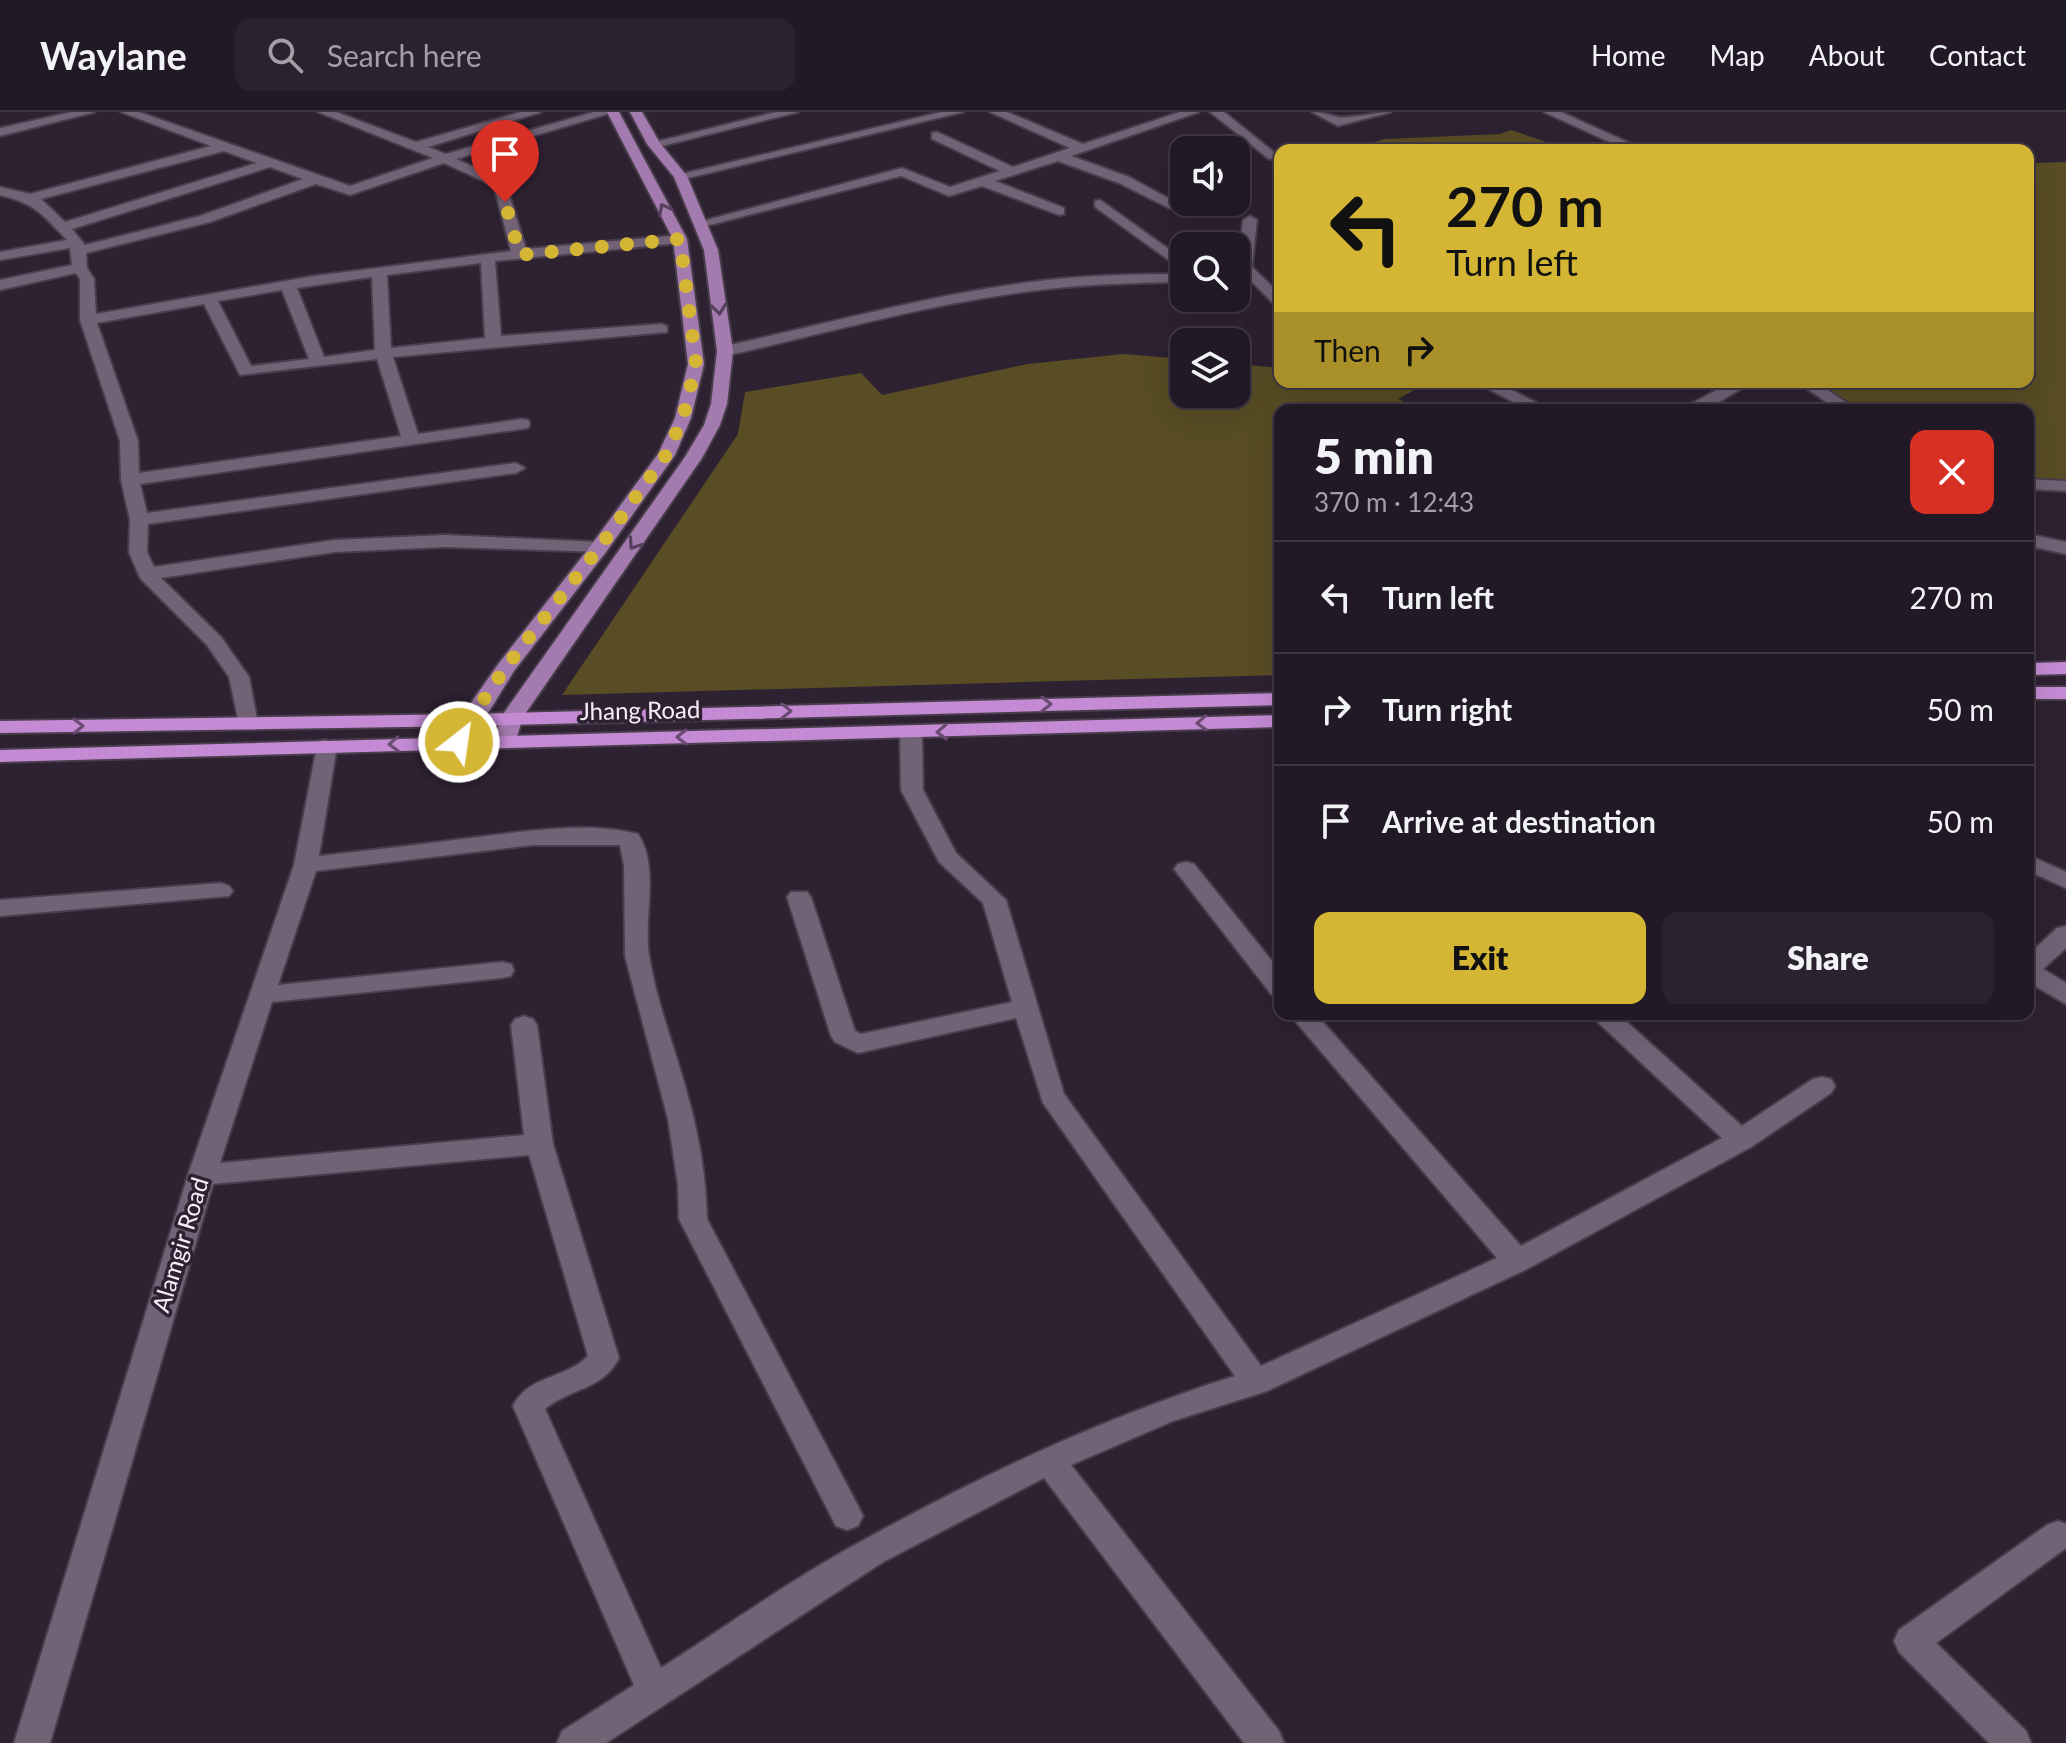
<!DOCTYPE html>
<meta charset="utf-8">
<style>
body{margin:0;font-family:Lato,sans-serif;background:#2a222e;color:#f1f3f6;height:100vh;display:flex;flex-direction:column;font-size:30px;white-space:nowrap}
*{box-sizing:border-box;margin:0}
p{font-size:26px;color:#a2a0a7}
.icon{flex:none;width:44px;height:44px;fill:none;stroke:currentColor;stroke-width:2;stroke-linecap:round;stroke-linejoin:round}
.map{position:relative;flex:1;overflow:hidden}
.details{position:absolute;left:1274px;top:292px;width:760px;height:616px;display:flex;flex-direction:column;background:#221926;border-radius:16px;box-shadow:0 8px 32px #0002,0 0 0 2px #3f3843}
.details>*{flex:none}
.top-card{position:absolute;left:1274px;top:32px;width:760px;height:244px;border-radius:16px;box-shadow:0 8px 32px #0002,0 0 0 2px #3f3843;background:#d5b534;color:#111;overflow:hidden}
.tools{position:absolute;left:1170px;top:24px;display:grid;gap:16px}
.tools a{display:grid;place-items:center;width:80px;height:80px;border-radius:16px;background:#221926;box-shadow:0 8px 32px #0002,0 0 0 2px #3f3843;font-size:40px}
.pin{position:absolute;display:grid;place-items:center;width:68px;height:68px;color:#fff;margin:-82px -34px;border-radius:50% 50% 50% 0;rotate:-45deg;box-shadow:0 0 8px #0007}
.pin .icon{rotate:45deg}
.me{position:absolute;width:88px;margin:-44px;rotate:30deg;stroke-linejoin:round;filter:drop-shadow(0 0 6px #0008)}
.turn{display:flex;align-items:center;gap:28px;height:168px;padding:0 40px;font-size:36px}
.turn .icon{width:104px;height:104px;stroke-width:2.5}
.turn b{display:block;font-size:56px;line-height:68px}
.then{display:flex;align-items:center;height:76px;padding:0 40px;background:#0003;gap:16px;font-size:30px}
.round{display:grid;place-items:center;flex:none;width:84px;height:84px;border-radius:16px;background:#2a222e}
.headline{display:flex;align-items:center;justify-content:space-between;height:136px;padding:0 40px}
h1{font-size:48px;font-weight:800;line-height:60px}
.button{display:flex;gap:16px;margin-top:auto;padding:16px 40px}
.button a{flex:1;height:92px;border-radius:16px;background:#d5b534;color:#111;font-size:32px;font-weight:800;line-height:92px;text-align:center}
.button a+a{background:#2a222e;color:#f1f3f6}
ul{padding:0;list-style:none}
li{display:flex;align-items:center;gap:24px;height:112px;padding:0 40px;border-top:2px solid #3f3843}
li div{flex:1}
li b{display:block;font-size:30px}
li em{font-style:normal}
header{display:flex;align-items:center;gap:48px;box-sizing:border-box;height:112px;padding:0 40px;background:#221926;border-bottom:2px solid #3f3843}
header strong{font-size:38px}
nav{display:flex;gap:44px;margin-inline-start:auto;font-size:28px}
.search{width:560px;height:72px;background:#2a222e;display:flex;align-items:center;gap:20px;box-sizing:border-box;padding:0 28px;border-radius:16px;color:#a2a0a7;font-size:30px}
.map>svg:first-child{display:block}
</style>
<header>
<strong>Waylane</strong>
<div class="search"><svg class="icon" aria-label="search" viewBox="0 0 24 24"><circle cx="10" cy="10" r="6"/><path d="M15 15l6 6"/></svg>Search here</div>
<nav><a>Home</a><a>Map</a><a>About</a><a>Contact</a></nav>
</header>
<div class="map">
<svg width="2066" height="1631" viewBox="0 0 2066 1631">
<rect width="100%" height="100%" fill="#2e2132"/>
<path fill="#584d24" d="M1511,18L1570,38H1347L1385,27L1500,22Z
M2066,50V374L2028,372V298H1849L1805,270H2028V51Z
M1123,242L1184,247V282H1236V252L1280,256V270H1429L1398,287L1420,298H1280V563L562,583L738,322L745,280L861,261L882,283L1028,252Z"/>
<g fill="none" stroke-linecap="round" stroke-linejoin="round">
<defs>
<path id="minor" d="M72,0H95L0,24V16Z
M121,0H139L350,74L433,46L318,0H336L416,30L521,0H541L428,35L446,42L594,0H614L456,47L505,69L526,137L680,123L687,127L680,131L495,149L501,224L661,212L667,214V220L393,245L418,322L522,307L528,308L530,312L528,316L140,372L147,401L516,351L525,356L516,361L148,412L147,440L154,455L335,428L445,423L599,430L608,436L606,440L445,435L335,440L161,466L221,525L249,565L258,612L254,616H240L229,565L207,533L140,466L129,440L130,408L121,368L120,329L80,208V167L76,161L0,178V168L72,153L70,136L0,148V140L67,128C42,102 36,92 0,83V75L30,82L211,34ZM224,39L257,51L65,110L41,87ZM444,51L494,74L511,139L314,164L96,202L94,167L87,156L86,141L210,110L316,72L350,83ZM270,55L303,67L200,104L85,133L72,117ZM481,151L485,226L391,236L387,163ZM372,165L375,238L324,245L297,176ZM282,178L309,247L251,254L218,189ZM204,192L240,263L377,247L401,324L139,361L138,329L97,211Z
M776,0H798L654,36L647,32Z
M941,0H963L680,68L673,64Z
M990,0H1007L1083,32L1180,0H1199L1071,44L1129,65L1181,93L1169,96L1119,71L1058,49L995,69L1064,96V102L1059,103L982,74L949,84L901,64L702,115L695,111L902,56L950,75L1000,59L932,27V21L937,20L1013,55L1070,36Z
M1210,0H1224L1280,45L1269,47Z
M1312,0C1322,0 1328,3 1338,5C1346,7 1379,0 1391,0L1338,14Z
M1544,0H1561L1645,38H1627Z
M1100,88L1184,148V159L1095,95V89Z
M1250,104L1257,108L1252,155L1280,182V195L1275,193L1238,156L1243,108Z
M1184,162V170C1133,171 1082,172 1031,179C928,192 827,221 725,244L717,239L725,234C827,212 928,183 1031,170C1082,163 1133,162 1184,162Z
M1475,270H1496L1551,298H1529Z
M1732,270H1752L1706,298H1679Z
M1797,270H1816L1857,298H1838Z
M2028,367L2066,369V379L2028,377Z
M2028,422L2066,430V442L2028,434Z
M911,615L922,621L923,678L956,741L1006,788L1064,982L1261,1254L1497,1146L1289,902H1316L1521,1134L1722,1026L1589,902H1618L1742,1014L1813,967L1822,965L1831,967L1835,974L1831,981L1751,1035L1527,1157L1267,1279L1173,1309L1071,1353L1279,1619L1284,1631H1244L1044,1366L883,1450L606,1631H557L562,1619L634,1573L513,1294C528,1263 566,1267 588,1244L529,1043L213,1072L50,1631H14L188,1063L294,753L318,629L326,628L337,634L319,744C372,738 425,732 478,725C529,719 588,709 638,722C660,755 643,806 649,843C656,888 673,931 685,974C698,1018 706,1061 707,1107L858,1394L863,1404L858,1414L847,1418L836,1414L679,1107L678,1073L668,1007L625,844L624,754L620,733H532L316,759L278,873L502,850L511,852L514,858L511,864L502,866L272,890L220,1051L524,1023L511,913L515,907L524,904L533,907L537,913L553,1032L619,1246C603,1278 570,1276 545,1297L661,1556C727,1514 793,1466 862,1429C981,1363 1105,1305 1235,1264L1043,991L1016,906L858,941L835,930L831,924L787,785L791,780H807L811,785L855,919L861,922L1012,890L983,791L939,750L901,678L900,621Z
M2028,743L2066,760V776L2028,759Z
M1186,750L1194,752L1280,859V884L1271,882L1178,762L1174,757L1178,752Z
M221,771L229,774L233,779L229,784L0,804V788Z
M2066,814V836L2043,857L2066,871V892L2028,870V843L2057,816Z
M2058,1409L2066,1412V1436L1936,1531L2026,1619L2031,1631H1989L1899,1540L1894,1529L1899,1518L2047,1413Z"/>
<path id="major" d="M607,0H619L687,127L704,252L691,306L675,343L606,440L514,559L467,635L459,636L448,630L459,608L499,551L592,432L658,342L675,306L688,252L673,127Z
M630,0H642L660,31L687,64L718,138L733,239L727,292L720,313L702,346L523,605L516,628L505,634L494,628L501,605L685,345L704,313L711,292L717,239L704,138L674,65L647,32Z"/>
<path id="highway" d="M2066,550V562L2028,563V551Z
M2028,575H2066V587H2028Z
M1280,581V593L470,614L0,621V609L470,602Z
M1280,603V615L0,650V638Z"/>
</defs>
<use href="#minor" stroke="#483d4a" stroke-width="4"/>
<use href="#major" stroke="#483d4a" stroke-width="4"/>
<use href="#highway" stroke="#483d4a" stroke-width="4"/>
<use href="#minor" fill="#716276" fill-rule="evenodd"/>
<use href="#major" fill="#a37bae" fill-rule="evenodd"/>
<use href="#highway" fill="#c48bd4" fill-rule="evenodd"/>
</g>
<defs><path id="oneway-chevron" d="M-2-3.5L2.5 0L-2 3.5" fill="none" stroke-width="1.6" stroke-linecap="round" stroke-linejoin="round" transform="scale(2)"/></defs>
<g stroke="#57405d">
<use href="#oneway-chevron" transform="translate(664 97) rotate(-118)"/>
<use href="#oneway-chevron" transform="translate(719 197) rotate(83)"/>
<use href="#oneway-chevron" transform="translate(634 432) rotate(124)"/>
</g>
<g stroke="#6a4b73">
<use href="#oneway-chevron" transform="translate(1046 592) rotate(-1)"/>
<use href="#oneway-chevron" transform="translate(786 599) rotate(-1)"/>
<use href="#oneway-chevron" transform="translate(1202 611) rotate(178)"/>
<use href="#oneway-chevron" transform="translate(78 614) rotate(-1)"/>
<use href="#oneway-chevron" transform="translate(942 620) rotate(178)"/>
<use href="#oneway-chevron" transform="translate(682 625) rotate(179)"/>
<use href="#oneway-chevron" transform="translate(394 632) rotate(178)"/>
</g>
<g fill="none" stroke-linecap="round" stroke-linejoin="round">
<path stroke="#d5b534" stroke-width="14" stroke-dasharray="0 25.2" d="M459,630L470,608L506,555L599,436L666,343L683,306L696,252L680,127L520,143L505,90"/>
</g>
<g text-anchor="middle" stroke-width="7" stroke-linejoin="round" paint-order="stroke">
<g font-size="24" fill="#f7eefa" stroke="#2e2132">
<text transform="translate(640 599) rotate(-1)" y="8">Jhang Road</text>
<text transform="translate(181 1133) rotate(-73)" y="8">Alamgir Road</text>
</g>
</g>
</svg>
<div class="tools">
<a><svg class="icon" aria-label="sound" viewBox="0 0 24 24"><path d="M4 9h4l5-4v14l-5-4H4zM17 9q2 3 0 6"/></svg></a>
<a><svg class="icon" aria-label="search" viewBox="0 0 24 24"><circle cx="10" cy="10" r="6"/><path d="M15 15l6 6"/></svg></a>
<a><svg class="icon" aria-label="layers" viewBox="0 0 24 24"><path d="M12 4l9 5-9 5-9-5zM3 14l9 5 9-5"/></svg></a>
</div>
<div class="pin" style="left:505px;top:90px;background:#d93025"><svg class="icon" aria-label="arrive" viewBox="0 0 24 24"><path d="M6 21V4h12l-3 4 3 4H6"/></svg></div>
<svg class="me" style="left:459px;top:630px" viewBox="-20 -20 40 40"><circle r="17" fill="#d5b534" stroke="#fff" stroke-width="3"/><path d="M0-11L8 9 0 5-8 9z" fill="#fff"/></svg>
<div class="top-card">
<div class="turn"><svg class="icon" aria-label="left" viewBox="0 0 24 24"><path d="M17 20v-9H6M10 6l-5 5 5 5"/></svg><div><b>270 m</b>Turn left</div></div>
<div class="then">Then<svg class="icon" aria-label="right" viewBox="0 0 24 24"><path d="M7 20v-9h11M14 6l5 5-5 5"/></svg></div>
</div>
<section class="details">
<div class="headline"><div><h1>5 min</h1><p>370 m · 12:43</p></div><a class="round" style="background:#d93025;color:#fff"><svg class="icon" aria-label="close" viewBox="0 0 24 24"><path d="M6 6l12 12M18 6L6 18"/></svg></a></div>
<ul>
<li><svg class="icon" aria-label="left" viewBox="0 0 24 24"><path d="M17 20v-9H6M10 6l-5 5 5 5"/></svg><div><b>Turn left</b></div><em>270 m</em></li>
<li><svg class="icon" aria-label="right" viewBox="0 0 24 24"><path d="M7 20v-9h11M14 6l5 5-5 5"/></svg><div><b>Turn right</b></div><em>50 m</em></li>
<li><svg class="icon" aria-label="arrive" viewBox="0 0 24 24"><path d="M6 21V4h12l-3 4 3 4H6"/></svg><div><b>Arrive at destination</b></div><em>50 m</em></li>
</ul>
<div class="button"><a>Exit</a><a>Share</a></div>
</section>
</div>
